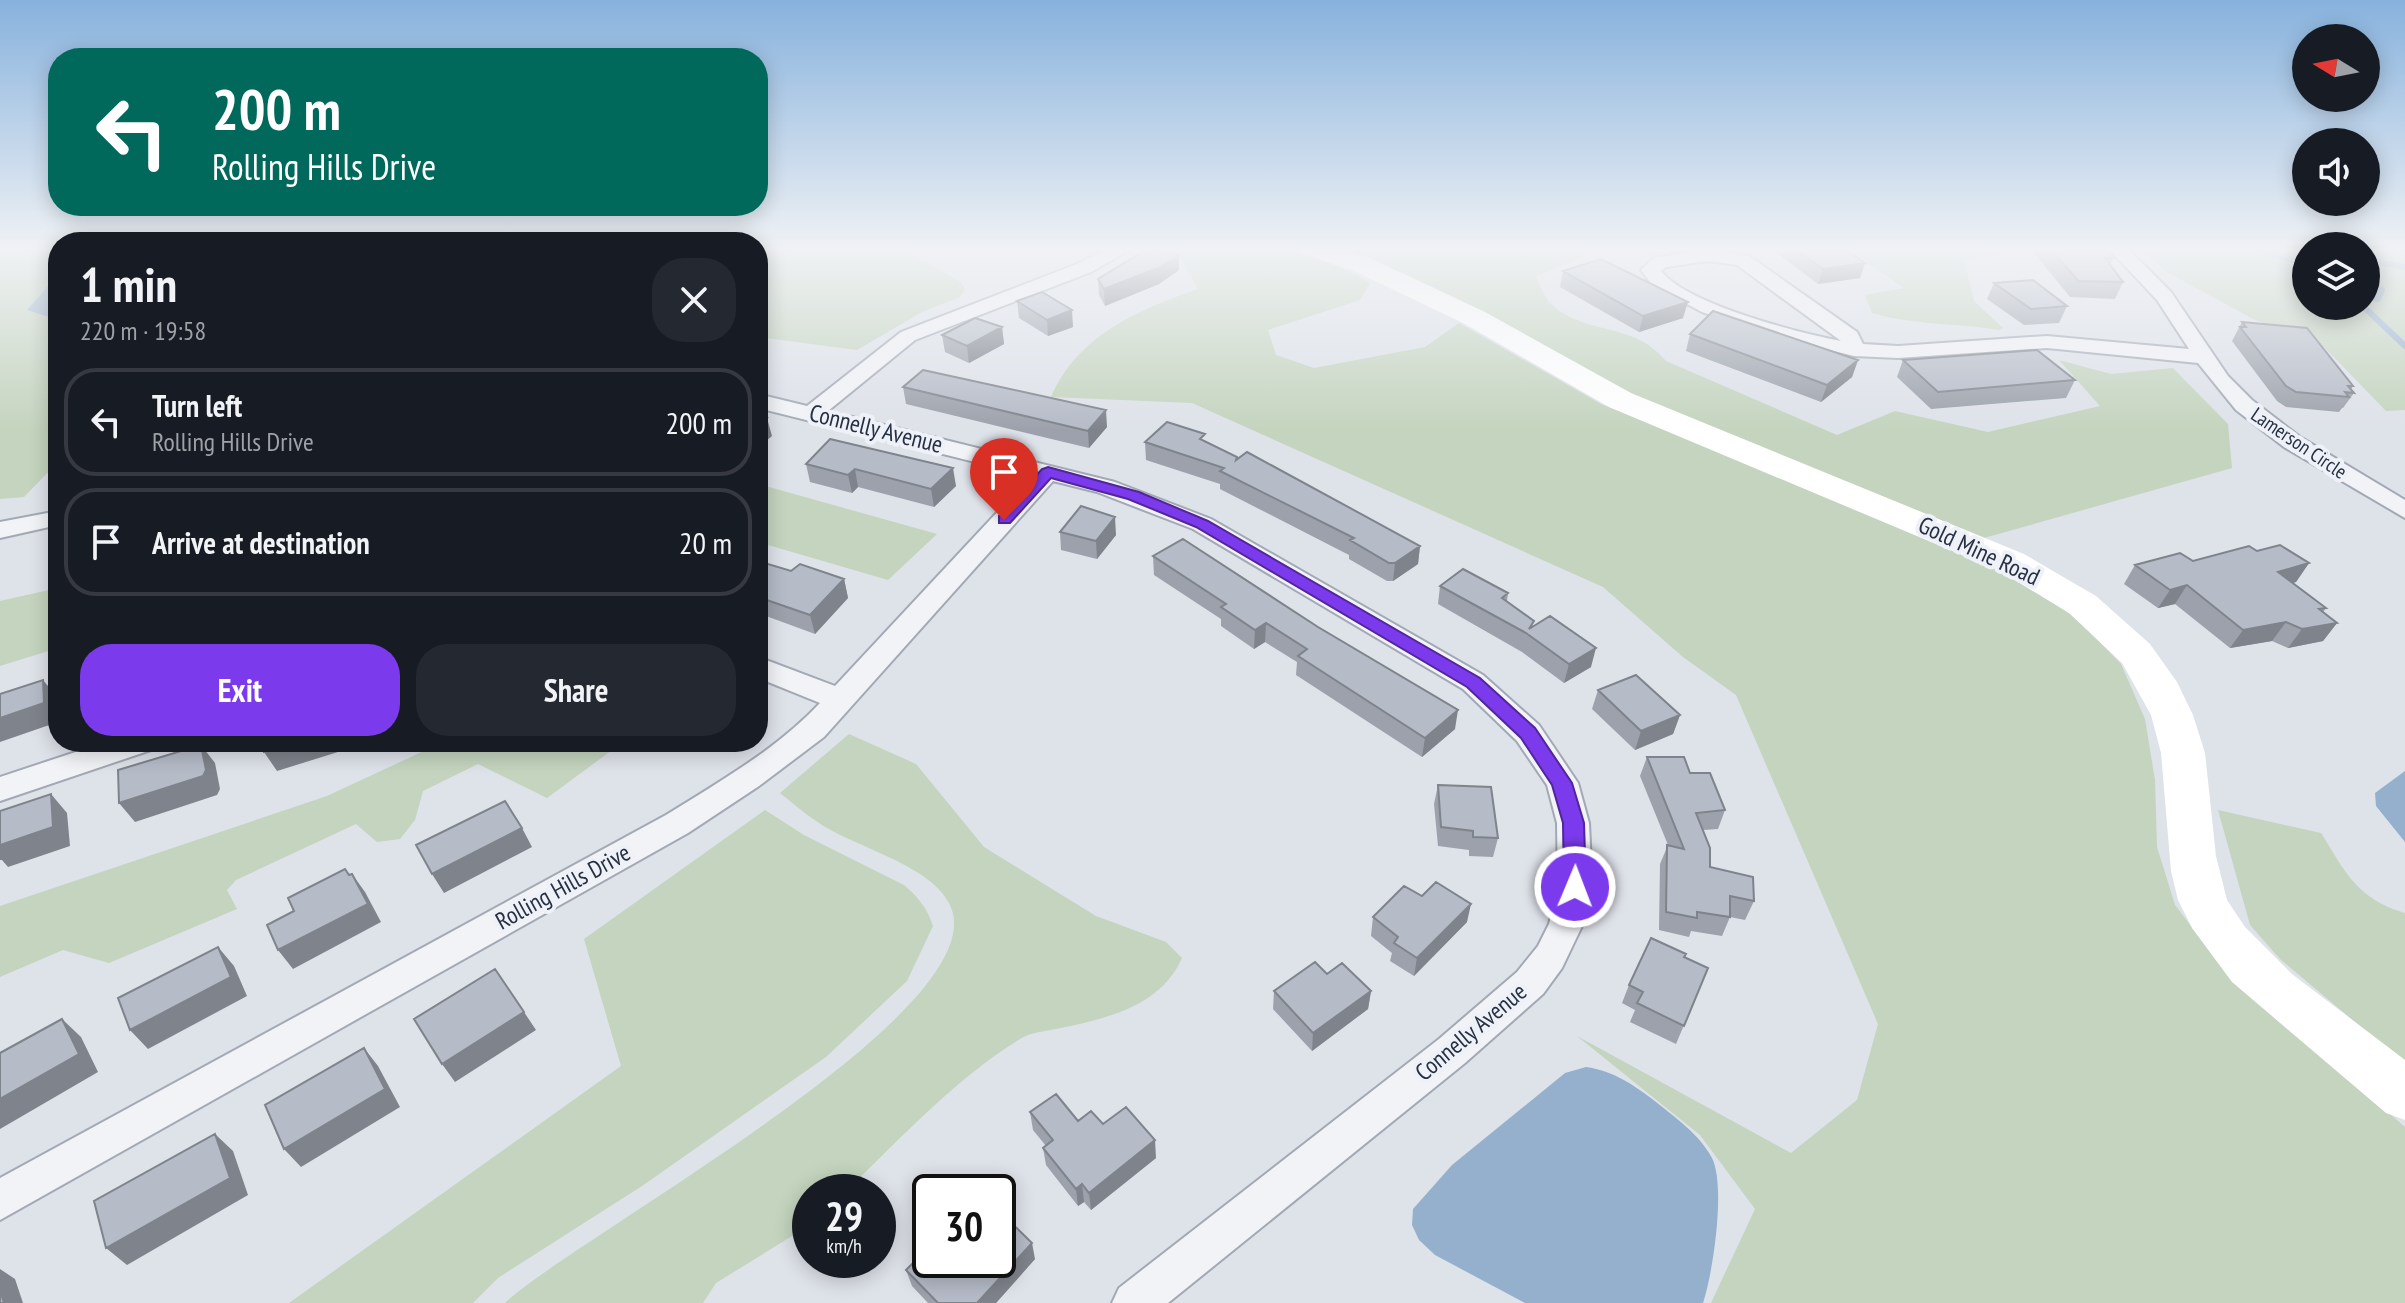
<!DOCTYPE html>
<meta charset="utf-8">
<style>
body{margin:0;font-family:"PT Sans Narrow",sans-serif;background:#242831;color:#f1f3f6;height:100vh;display:flex;flex-direction:column;font-size:30px;white-space:nowrap}
*{box-sizing:border-box;margin:0}
p{font-size:26px;color:#9ea1a6}
.icon{flex:none;width:44px;height:44px;fill:none;stroke:currentColor;stroke-width:2;stroke-linecap:round;stroke-linejoin:round}
.map{position:relative;flex:1;overflow:hidden}
.side{position:absolute;left:48px;top:232px;width:720px;height:520px;display:flex;flex-direction:column;background:#171b24;border-radius:32px;box-shadow:0 4px 20px #0003}
.side>*{flex:none}
.top-card{position:absolute;left:48px;top:48px;width:720px;height:168px;border-radius:32px;box-shadow:0 4px 20px #0003;background:#00695c;color:#fff;overflow:hidden}
.needle{width:52px;rotate:280deg}
.fabs{position:absolute;left:2292px;top:24px;display:grid;gap:16px}
.fabs a{display:grid;place-items:center;width:88px;height:88px;border-radius:50%;background:#171b24;box-shadow:0 4px 20px #0003;font-size:40px}
.speed{position:absolute;left:792px;top:1174px;display:flex;gap:16px;font-size:40px;font-weight:700;text-align:center}
.speed>*{display:grid;place-content:center;width:104px;height:104px;border-radius:50%;background:#171b24;box-shadow:0 4px 20px #0003;line-height:1}
.speed small{font-size:20px;font-weight:400}
.speed .limit{border:4px solid #111;border-radius:12px;background:#fff;color:#111}
.pin{position:absolute;display:grid;place-items:center;width:68px;height:68px;color:#fff;margin:-82px -34px;border-radius:50% 50% 50% 0;rotate:-45deg;box-shadow:0 0 8px #0007}
.pin .icon{rotate:45deg}
.me{position:absolute;width:88px;margin:-44px;rotate:1deg;stroke-linejoin:round;filter:drop-shadow(0 0 6px #0008)}
.turn{display:flex;align-items:center;gap:28px;height:168px;padding:0 32px;font-size:36px}
.turn .icon{width:104px;height:104px;stroke-width:2.5}
.turn b{display:block;font-size:56px;line-height:68px}
.round{display:grid;place-items:center;flex:none;width:84px;height:84px;border-radius:32px;background:#242831}
.headline{display:flex;align-items:center;justify-content:space-between;height:136px;padding:0 32px}
h1{font-size:48px;font-weight:700;line-height:60px}
.action{display:flex;gap:16px;margin-top:auto;padding:16px 32px}
.action a{flex:1;height:92px;border-radius:32px;background:#7c3aed;color:#fff;font-size:32px;font-weight:700;line-height:92px;text-align:center}
.action a+a{background:#242831;color:#f1f3f6}
ul{padding:0;list-style:none}
li{display:flex;align-items:center;gap:24px;height:108px;margin:0 16px 12px;padding:0 16px;border:4px solid #363941;border-radius:32px}
li div{flex:1}
li b{display:block;font-size:30px}
li em{font-style:normal}
.map>svg:first-child{display:block}
</style>
<div class="map">
<svg width="2405" height="1303" viewBox="0 0 2405 1303">
<rect width="100%" height="100%" fill="#dee2e9"/>
<path fill="#c4d4be" d="M0,248H58V462L24,497L0,499Z
M758,248H912L906,251L961,282L965,290L960,297L922,312L857,350L758,337Z
M1175,248C1250,248 1302,242 1370,283L1360,300L1268,330L1276,355L1314,368L1425,347L1459,323L1601,404L1844,501L2019,579L2077,619L2121,664L2145,719L2155,780L2157,847L2175,905L2226,972L2405,1127V1303H1711L1755,1209L1700,1135L1577,1036L1791,1153L1857,1100L1878,1024L1736,695L1683,657L1603,587L1192,403L1051,397C1078,335 1138,310 1198,289Z
M1328,248H1576L1586,256L1536,276C1540,284 1544,298 1551,304C1587,337 1632,320 1666,361L1837,435L1895,411L1988,432L2100,406L2059,360L2111,374L2173,368L2228,424L2232,468L1984,538L1623,397L1376,266Z
M1846,248H1994L1996,255L1964,260L1974,301L2003,328L1999,330C1956,323 1913,325 1872,313L1865,295L1904,288Z
M2139,248H2306V306H2366V248H2405V410L2386,411L2324,347L2253,319L2167,272Z
M758,484L937,534L888,580L758,542Z
M58,588V648L0,666V601Z
M849,734L916,764L984,847L1096,916L1166,942L1182,958C1161,1006 1108,1018 1061,1028C1048,1031 1030,1032 1020,1039C955,1079 900,1139 845,1192H810V1225L716,1283L703,1303H505C573,1238 1000,1010 950,905C932,865 854,847 819,823C805,814 793,803 780,793Z
M443,742H608L619,745L547,798L478,764L423,791L415,820L400,839L377,842L356,824L236,880L227,890L237,909L109,963L63,950L0,977V906L327,796Z
M765,810L804,835L904,885C919,898 927,908 933,926L907,981L826,1057L642,1186L498,1278L473,1303H289L621,1066L584,939Z
M2218,810L2321,833C2346,873 2357,899 2405,913V1064L2280,959L2250,925Z"/>
<path fill="#95b0cd" d="M58,275V320L27,310Z
M2405,771V842L2376,806L2375,793Z
M1586,1067C1614,1071 1634,1085 1656,1102C1676,1118 1700,1135 1712,1158C1726,1186 1713,1273 1703,1303H1525L1435,1255L1419,1240L1412,1225L1413,1209L1452,1165L1565,1073Z"/>
<g fill="none" stroke-linecap="round" stroke-linejoin="round">
<path stroke="#95b0cd" stroke-width="6" d="M2254,248L2306,264
M2366,274H2375L2378,262L2405,267
M2366,281L2382,290L2378,299L2366,297
M2363,306L2405,346"/>
<defs>
<path id="street" d="M1110,248H1133L1091,272L915,340L828,411L1115,482L1211,519L1483,675L1539,725L1578,783L1589,823L1592,887L1583,924L1562,968L1543,994L1465,1063L1168,1303H1112L1119,1288L1439,1039L1517,972L1538,946L1549,924L1558,887L1557,823L1547,785L1517,741L1463,689L1193,529L1097,492L1053,481L824,737L759,786L688,833L0,1220V1178L666,815C719,782 777,749 820,703L758,678V657L835,686L1031,476L758,408V394L807,406L901,332L1077,264Z
M2108,248H2127L2171,292L2228,376L2252,400L2300,437L2405,500V518L2284,447L2236,410L2198,363L2047,348L1898,358L1854,356L1770,335L1702,312L1653,286L1641,270L1653,258L1708,249L1749,256L1857,332L1863,344L1898,346L2047,336L2189,349L2157,300ZM1708,261L1737,265L1841,341C1799,333 1686,304 1661,271L1666,267Z
M58,511V525L0,538V522Z
M106,742H155L151,750L0,801V777Z"/>
</defs>
<use href="#street" stroke="#a3a9b4" stroke-width="4"/>
<use href="#street" fill="#f1f3f7" fill-rule="evenodd"/>
<path fill="#fff" fill-rule="evenodd" d="M1299,248H1337L1370,258L1485,312L1631,393L2024,554L2096,596L2150,644L2177,682L2193,715L2205,753L2216,856L2227,900L2245,927L2292,974L2405,1060V1120L2386,1113L2232,982L2192,928L2178,900L2171,871L2161,753L2151,715L2122,663L2069,613L1998,570L1609,407L1465,324L1352,270L1303,254Z"/>
</g>
<path fill="#9ca1ab" d="M1770,248H1844L1865,263L1860,278L1818,284Z
M2030,248H2103L2113,258L2110,265L2123,282L2115,299L2070,297Z
M1179,255V270L1159,284L1105,306L1099,295L1098,279Z
M1563,271L1683,318L1639,332L1560,287Z
M1994,283L2067,306L2059,323L2024,325L1987,299Z
M1017,301L1073,327L1048,336L1019,318Z
M2242,322L2353,386L2351,390L2354,393L2343,408H2342L2339,412L2286,407L2277,401L2232,341Z
M1002,327L1004,344L969,363L945,352L942,335Z
M1690,334L1858,360L1852,377L1821,402L1686,351Z
M1903,360L2075,380L2066,398L1931,409L1897,377Z
M903,387L1107,427L1089,448L906,404Z
M830,439L956,486L934,507L858,487L852,493L810,482L806,464Z
M1145,442H1205L1237,459L1420,546L1418,564L1393,581H1387L1349,559V555L1220,489V484L1146,460Z
M1060,532L1116,535L1097,559L1061,550Z
M2257,551L2309,563L2296,582L2293,583L2326,608L2323,612L2337,623L2323,641L2288,648L2272,641L2230,648L2175,604L2158,608L2124,584L2135,565L2193,561Z
M1153,556L1455,729L1422,757L1296,675L1297,662L1265,642L1254,649L1221,626V619L1154,575Z
M758,561L791,571L844,579L848,598L815,634L758,613Z
M1440,586L1508,593L1507,601L1533,626L1591,667L1564,683L1522,652L1438,604Z
M1598,690L1680,715L1673,734L1635,750L1592,709Z
M1647,757L1690,773L1725,810L1718,829L1703,830L1710,867L1754,901L1745,920L1730,917L1722,936L1691,931L1689,937L1659,930L1660,864L1668,845L1640,776Z
M1438,785L1498,838L1493,857L1469,856V850L1438,846L1434,804Z
M1373,917L1467,922L1414,976L1390,961L1392,953L1371,936Z
M1684,957L1708,968L1676,1044L1630,1022L1635,1010L1622,1003L1629,985Z
M1327,974L1371,991L1368,1009L1312,1051L1273,1009L1274,991Z
M1030,1112L1078,1121L1103,1124L1156,1158L1091,1210L1084,1202L1078,1206L1046,1165L1043,1148L1046,1146L1033,1130Z
M1035,1259L996,1303H928L912,1286L906,1270Z"/>
<path fill="#7f838b" d="M1603,248H1636L1602,252Z
M1179,255V270L1159,284L1105,306L1104,289Z
M1865,263L1860,278L1818,284L1823,269Z
M1688,302L1683,318L1639,332L1643,316Z
M1072,310L1073,327L1048,336L1047,320Z
M1002,327L1004,344L969,363L967,346Z
M1858,360L1852,377L1821,402L1827,385Z
M1106,410L1107,427L1089,448L1088,431Z
M767,418L772,436L758,448V426Z
M953,468L956,486L934,507L931,489Z
M855,469L858,487L852,493L848,475Z
M1115,517L1116,535L1097,559L1096,541Z
M1420,546L1418,564L1393,581L1395,563Z
M2309,563L2296,582L2265,591L2278,572Z
M844,579L848,598L815,634L810,615Z
M2187,585L2175,604L2158,608L2170,590Z
M2286,622L2272,641L2230,648L2243,630Z
M1266,623L1265,642L1254,649L1255,630Z
M2337,623L2323,641L2288,648L2302,629Z
M1596,648L1591,667L1564,683L1569,664Z
M43,680L58,698V722L0,742V718Z
M1458,710L1455,729L1422,757L1425,738Z
M1680,715L1673,734L1635,750L1641,731Z
M298,742H353L354,747L277,771L264,752Z
M201,745L215,763L220,789L217,795L135,822L119,803Z
M51,794L67,813L70,846L8,867L2,860H0V845Z
M522,828L532,847L444,893L432,874Z
M352,874L365,892L381,922L293,969L278,950Z
M1471,904L1467,922L1414,976L1417,958Z
M218,947L234,966L247,996L148,1049L130,1030Z
M1371,991L1368,1009L1312,1051L1313,1033Z
M524,1012L536,1030L455,1082L442,1064Z
M62,1019L81,1037L98,1072L0,1129V1099Z
M364,1048L378,1066L400,1107L301,1167L284,1149Z
M215,1134L233,1151L248,1195L127,1265L106,1248Z
M1155,1140L1156,1158L1091,1210L1089,1193Z
M1082,1184L1084,1202L1078,1206L1076,1189Z
M1032,1243L1035,1259L996,1303H977Z
M0,1269L15,1279L23,1303H4L0,1290Z"/>
<path fill="#b5bbc7" stroke="#7f838b" stroke-width="2" d="M1149,248H1156L1179,255L1158,268L1104,289L1098,279Z
M1793,248H1844L1865,263L1823,269Z
M2050,248H2103L2113,258H2105L2123,282L2078,281Z
M1601,259L1688,302L1643,316L1563,271Z
M2033,280L2067,306L2031,309L1994,283Z
M1042,292L1072,310L1047,320L1017,301Z
M1713,311L1858,360L1827,385L1690,334Z
M975,318L1002,327L967,346L942,335Z
M2242,322L2307,328L2353,386H2348L2354,393L2345,392L2349,397L2296,392L2286,386L2240,327H2246Z
M2037,350L2075,380L1938,392L1903,360Z
M923,370L1106,410L1088,431L903,387Z
M758,416L767,418L758,426Z
M1167,422L1205,434L1200,439L1237,457L1236,460L1247,452L1420,546L1395,563H1389L1350,540L1354,538L1220,471L1224,468L1145,442Z
M830,439L953,468L931,489L855,469L848,475L806,464Z
M1081,506L1115,517L1096,541L1060,532Z
M1183,539L1318,627L1458,710L1425,738L1298,656L1307,649L1266,623L1255,630L1221,607L1226,604L1153,556Z
M2280,545L2309,563L2278,572L2326,608L2319,609L2337,623L2302,629L2286,622L2243,630L2187,585L2170,590L2135,565L2180,553L2193,561L2249,546L2257,551Z
M758,561L791,571L800,564L844,579L810,615L758,597Z
M1463,569L1508,593L1502,598L1534,621L1529,629L1550,616L1596,648L1569,664L1526,633L1440,586Z
M1636,675L1680,715L1641,731L1598,690Z
M43,680L44,703L0,718V694Z
M264,742H298L264,752Z
M201,745L206,770L203,776L119,803L118,770Z
M1647,757H1684L1690,773H1710L1725,810L1696,813L1710,848V867L1753,877L1754,901L1730,896V917L1697,912V918L1666,912L1667,845L1684,849Z
M1438,785L1491,787L1498,838L1473,837V831L1441,827Z
M51,794L53,827L0,845V811Z
M505,801L522,828L432,874L416,845Z
M345,869L349,875L352,874L368,904L278,950L267,925L294,911L288,898Z
M1436,882L1471,904L1417,958L1394,943L1398,937L1373,917L1404,886L1422,896Z
M1651,938L1686,954L1684,957L1708,968L1684,1026L1637,1003L1643,992L1629,985Z
M218,947L231,977L130,1030L118,998Z
M1315,962L1327,974L1342,963L1371,991L1313,1033L1274,991Z
M495,969L524,1012L442,1064L414,1019Z
M62,1019L79,1054L0,1099V1053Z
M364,1048L385,1089L284,1149L265,1105Z
M1056,1094L1078,1121L1091,1111L1103,1124L1126,1107L1155,1140L1089,1193L1082,1184L1076,1189L1043,1148L1053,1140L1030,1112Z
M215,1134L230,1178L106,1248L94,1201Z
M998,1210L1032,1243L977,1303H938L906,1270L930,1246V1260H998Z
M0,1290L4,1303H0Z"/>
<linearGradient id="sky" x2="0" y2="1"><stop stop-color="#87b2dd"/><stop offset="0.58" stop-color="#f0f2f5"/><stop offset="1" stop-color="#f0f2f5" stop-opacity="0"/></linearGradient>
<rect width="2405" height="430" fill="url(#sky)"/>
<path fill="#7c3aed" stroke="#51269a" stroke-width="2" d="M1048,467L1139,492L1208,521L1480,678L1535,728L1572,783L1584,823L1586,887L1583,893H1567L1564,887L1563,823L1552,785L1521,738L1467,687L1196,527L1128,499L1051,478L1010,523H999V516L1042,469Z"/>
<g text-anchor="middle" stroke-width="8" stroke-linejoin="round" paint-order="stroke">
<g font-size="20" fill="#263042" stroke="#eef1f7">
<text transform="translate(2299 443) rotate(34)" y="7">Lamerson Circle</text>
</g>
<g font-size="24" fill="#263042" stroke="#eef1f7">
<text transform="translate(876 429) rotate(14)" y="8">Connelly Avenue</text>
<text transform="translate(1979 551) rotate(25)" y="8">Gold Mine Road</text>
<text transform="translate(563 887) rotate(-29)" y="8">Rolling Hills Drive</text>
<text transform="translate(1471 1032) rotate(-40)" y="8">Connelly Avenue</text>
</g>
</g>
</svg>
<div class="fabs">
<a><svg class="needle" viewBox="-14 -14 28 28"><path d="M0-13l5 13h-10z" fill="#e53935"/><path d="M0 13l5-13h-10z" fill="#9ea1a6"/></svg></a>
<a><svg class="icon" aria-label="sound" viewBox="0 0 24 24"><path d="M4 9h4l5-4v14l-5-4H4zM17 9q2 3 0 6"/></svg></a>
<a><svg class="icon" aria-label="layers" viewBox="0 0 24 24"><path d="M12 4l9 5-9 5-9-5zM3 14l9 5 9-5"/></svg></a>
</div>
<div class="speed"><div>29<small>km/h</small></div><div class="limit">30</div></div>
<div class="pin" style="left:1004px;top:520px;background:#d93025"><svg class="icon" aria-label="arrive" viewBox="0 0 24 24"><path d="M6 21V4h12l-3 4 3 4H6"/></svg></div>
<svg class="me" style="left:1575px;top:887px" viewBox="-20 -20 40 40"><circle r="17" fill="#7c3aed" stroke="#fff" stroke-width="3"/><path d="M0-11L8 9 0 5-8 9z" fill="#fff"/></svg>
<div class="top-card">
<div class="turn"><svg class="icon" aria-label="left" viewBox="0 0 24 24"><path d="M17 20v-9H6M10 6l-5 5 5 5"/></svg><div><b>200 m</b>Rolling Hills Drive</div></div>
</div>
<section class="side">
<div class="headline"><div><h1>1 min</h1><p>220 m · 19:58</p></div><a class="round"><svg class="icon" aria-label="close" viewBox="0 0 24 24"><path d="M6 6l12 12M18 6L6 18"/></svg></a></div>
<ul>
<li><svg class="icon" aria-label="left" viewBox="0 0 24 24"><path d="M17 20v-9H6M10 6l-5 5 5 5"/></svg><div><b>Turn left</b><p>Rolling Hills Drive</p></div><em>200 m</em></li>
<li><svg class="icon" aria-label="arrive" viewBox="0 0 24 24"><path d="M6 21V4h12l-3 4 3 4H6"/></svg><div><b>Arrive at destination</b></div><em>20 m</em></li>
</ul>
<div class="action"><a>Exit</a><a>Share</a></div>
</section>
</div>
